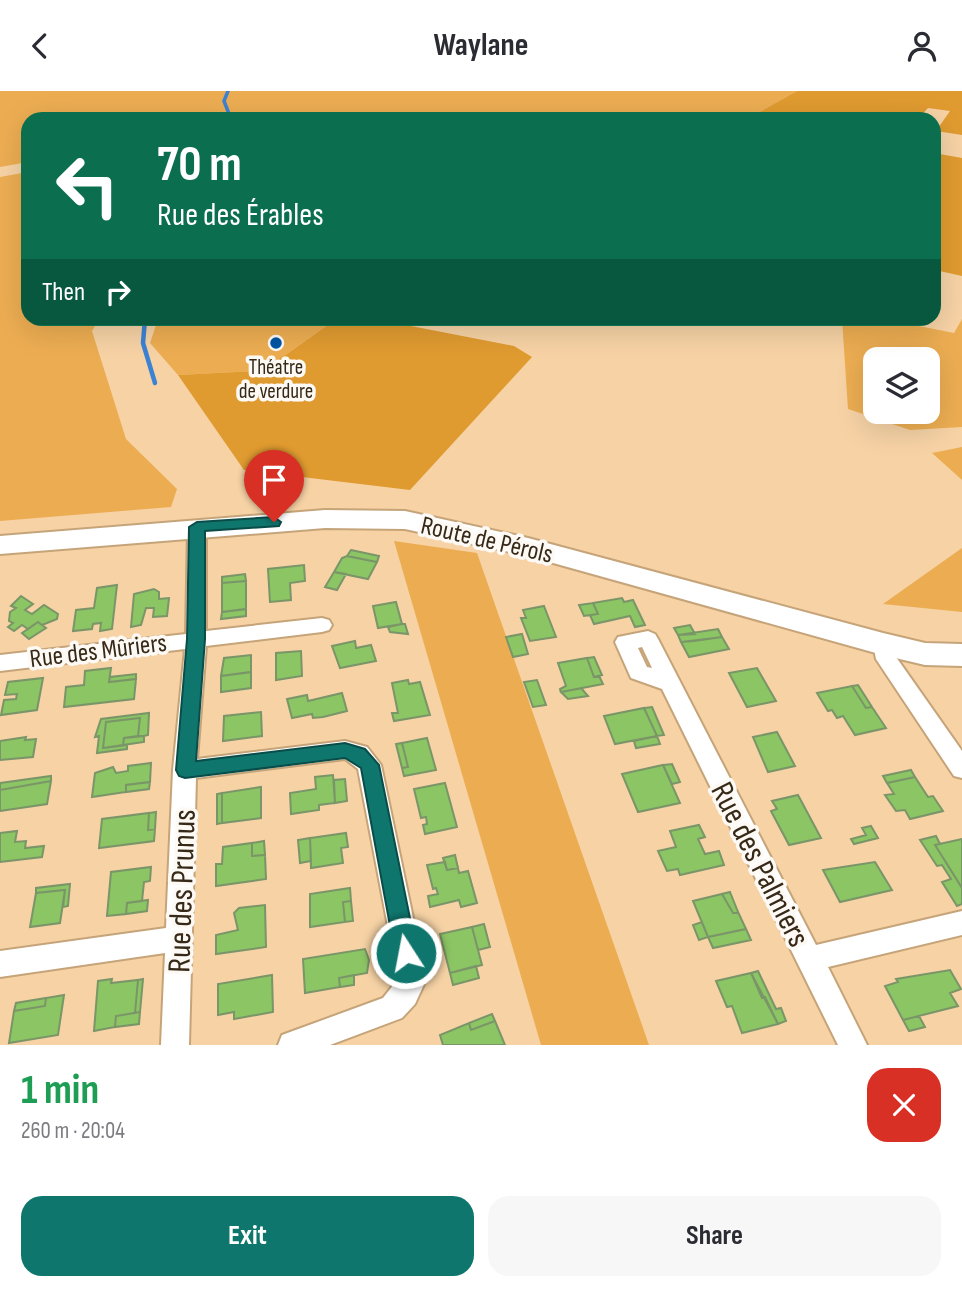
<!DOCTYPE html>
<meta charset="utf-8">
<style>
body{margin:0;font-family:"Sofia Sans Condensed",sans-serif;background:#f7f7f7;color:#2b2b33;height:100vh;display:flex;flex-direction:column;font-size:26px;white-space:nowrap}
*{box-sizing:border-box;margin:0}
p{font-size:23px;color:#7c7c81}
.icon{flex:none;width:38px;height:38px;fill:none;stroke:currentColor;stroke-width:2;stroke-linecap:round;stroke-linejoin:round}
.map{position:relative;height:954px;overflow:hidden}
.side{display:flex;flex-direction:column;background:#fff;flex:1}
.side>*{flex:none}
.guide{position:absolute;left:21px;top:21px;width:920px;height:214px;border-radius:21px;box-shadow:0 7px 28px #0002;background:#0b6e4f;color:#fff;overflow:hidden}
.fabs{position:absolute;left:863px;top:256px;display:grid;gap:14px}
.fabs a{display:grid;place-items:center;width:77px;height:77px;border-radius:14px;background:#fff;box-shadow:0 7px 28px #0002;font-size:35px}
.pin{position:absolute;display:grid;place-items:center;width:60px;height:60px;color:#fff;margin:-72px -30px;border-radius:50% 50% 50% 0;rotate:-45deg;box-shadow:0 0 7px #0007}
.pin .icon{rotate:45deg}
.me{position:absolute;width:77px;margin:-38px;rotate:349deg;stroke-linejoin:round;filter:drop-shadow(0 0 5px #0008)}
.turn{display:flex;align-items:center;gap:24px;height:147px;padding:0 21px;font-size:32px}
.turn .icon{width:91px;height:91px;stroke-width:2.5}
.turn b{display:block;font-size:49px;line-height:60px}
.then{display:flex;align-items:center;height:66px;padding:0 21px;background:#0003;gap:14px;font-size:26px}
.round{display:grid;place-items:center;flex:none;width:74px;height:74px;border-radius:21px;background:#f7f7f7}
.head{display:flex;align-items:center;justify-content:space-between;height:119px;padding:0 21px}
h1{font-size:42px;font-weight:700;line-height:52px;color:#1e9e55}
.button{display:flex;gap:14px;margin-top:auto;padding:14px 21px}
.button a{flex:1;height:80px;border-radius:21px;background:#0f766e;color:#fff;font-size:28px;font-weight:700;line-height:80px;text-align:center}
.button a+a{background:#f7f7f7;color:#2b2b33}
header{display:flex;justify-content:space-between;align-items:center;height:91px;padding:0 21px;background:#fff;font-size:32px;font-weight:700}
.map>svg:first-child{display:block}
</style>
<header><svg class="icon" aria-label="back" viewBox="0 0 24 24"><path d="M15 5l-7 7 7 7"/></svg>Waylane<svg class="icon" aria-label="person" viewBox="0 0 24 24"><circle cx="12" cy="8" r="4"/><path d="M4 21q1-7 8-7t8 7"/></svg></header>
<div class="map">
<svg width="962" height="954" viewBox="0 0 962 954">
<rect width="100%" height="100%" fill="#f6d2a5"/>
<path fill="#ecad52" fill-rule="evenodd" d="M0,0H797L747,28H28V71L0,76Z
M28,81V228H99L92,240L126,348L177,398L171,416L0,430V86Z
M158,228H336L287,263L255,280L178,284L150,252Z
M842,228H884L954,242L962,228V336L910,339L848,318ZM875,268H928V320H875Z
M962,356V389L932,362Z
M394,450L477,462L649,954H541Z
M962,457V521L883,513Z"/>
<path fill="#e09b30" d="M797,0H962V44L936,40L950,20L928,17L918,28H747Z
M934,62L962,67V185L935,179Z
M336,228H375L514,255L532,266L410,399L244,379L178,284L255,280L287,263Z"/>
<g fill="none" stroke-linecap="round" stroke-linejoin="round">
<path stroke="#3c82d3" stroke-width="3.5" d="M228,0L224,10L231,28"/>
<path stroke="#3c82d3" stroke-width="4.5" d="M145,228L143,252L155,292"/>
</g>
<path fill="#8cc564" stroke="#7a9568" stroke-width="2" d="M351,459L379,465L377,471L347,465Z
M347,465L377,471L368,488L334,481L342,467Z
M304,474L305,490L290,492L291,509L270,511L268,478Z
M334,481L346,483L337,499L325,496Z
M245,483L246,490L222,492V486Z
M246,490V518L222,521V492Z
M117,494L112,538L100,540L101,532L93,533L92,538L73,540L76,519L94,517L97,497Z
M154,498L159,501V508L169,507L167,525L153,526L154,517H146L141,534L131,536L134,503Z
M21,505L33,513L25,519L32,523L44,514L58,523L57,528L42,534L38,531L28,538L22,534L14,540L8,536L13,532L9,530L10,521L16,517L11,515Z
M622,507L624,511L633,509L645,534L635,536L630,525L594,533L590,524L598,523L593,512Z
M396,511L402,533L378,537L373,515Z
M593,512L598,523L584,525L579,514Z
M544,515L556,546L530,550L521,527H526L523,519Z
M246,518V525L221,528L222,521Z
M38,531L46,537L29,548L22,542Z
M402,533H405L408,543L390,541L388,536Z
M690,534L695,543L678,544L674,537Z
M718,538L722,546L694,550L681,551L678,544Z
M522,543L528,563L513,566L506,546Z
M722,546L729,558L689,566L681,551Z
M355,550L356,557L371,554L376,570L340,577L332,555Z
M301,560L302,585L276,589V562Z
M251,564V581L221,585L224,567Z
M594,566L602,584L594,586L587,567Z
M587,567L594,586L599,585L603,593L561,601L560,598L566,595L558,572Z
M111,577L109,591L136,588L134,608L64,616L66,596L84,594L85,580Z
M757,577L776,610L747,616L729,582Z
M251,581V597L221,601V585Z
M136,583V588L109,591L110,586Z
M43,587L37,619L1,624L4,609L16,608L17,603L5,604L8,591Z
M408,589L409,593L420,591L430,624L394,630L392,622H398L392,592Z
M537,589L546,614L533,616L524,591Z
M858,594L872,616L866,617L852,595Z
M852,595L866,617L872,616L886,637L855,644L843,625L837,627L832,619L828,620L817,602Z
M581,597L588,605L568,608L561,601Z
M342,602L347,620L323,626L313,627L312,623L292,627L287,608L307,604L308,610Z
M652,616L664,644L657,645L644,617Z
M644,617L657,645L615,653L604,625Z
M261,621L262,645L223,650L224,625Z
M149,622L148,644L144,645H138L140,627L106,631L103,657L127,654V658L97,662L99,645L95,646L101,628Z
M140,627L138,645L124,647L123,654L103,657L106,631Z
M777,641L795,675L768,681L753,646Z
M144,645V651L123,654L124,647Z
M657,645L660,653L636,657L634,650Z
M26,646L25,649L36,648L33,666L0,669V650Z
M427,647L436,679L404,685L402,677L408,676L402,652Z
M402,652L408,676L402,677L396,653Z
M151,672L150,691L126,694V701L92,706L95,682L113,676L116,682L128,680V675Z
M672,673L680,691L672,693L663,674Z
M663,674L680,712L638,721L622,683Z
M911,679L915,686L887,692L883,685Z
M333,684L335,712L319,714V719L291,723L290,702L316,698L315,686Z
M51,685V690L0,699V692Z
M915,686L928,706L933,705L943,720L910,728L905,719L896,720L885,704L894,703L887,692Z
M345,688L347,710L335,712L334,689Z
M51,690L47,713L0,720V699Z
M150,691L149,698L126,701V694Z
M445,692L457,736L425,743L423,734L427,733L426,726L421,727L414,698Z
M261,696V727L222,732V702Z
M222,702V732L217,733V703Z
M798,704L821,747L789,754L771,720L777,718L772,710Z
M156,721L155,738L148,739L149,722Z
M149,722L148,739L155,738L154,750L99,757L102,728Z
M699,734L705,746L698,748L705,763L719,760L724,774L680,784L678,778L667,780L658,760L676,756L670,740Z
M871,735L878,747L854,753L851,748L866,744L862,737Z
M17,740L15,751L26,750L25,757L44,755L42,766L0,771V742Z
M346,742L348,756L341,757L343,772L311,777L310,747Z
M936,745L940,753L935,754L962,797V813L957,815L942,791L951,788L942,774L937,775L920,749Z
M310,747L311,770L300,772L298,749Z
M962,748V797L935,754Z
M264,750L265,764L252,765V752Z
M252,752V765L265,764L266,788L216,795V773H222L223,756Z
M455,764L458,777L447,779L443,767Z
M445,771L447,779L458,777L459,782L468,780L477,812L461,816L459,809L430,816L428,805L438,803L436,797L433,798L427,774Z
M875,771L892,799L840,811L823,779Z
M151,776L150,790L144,791L142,810L127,812L126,823L107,825L111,781Z
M70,793L68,815L63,816L65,799L36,802V797Z
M350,797L351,810L343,811L345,831L310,836V803Z
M65,799L60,832L30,836L36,802Z
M730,801L738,821L733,822L722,803Z
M722,803L733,822L738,821L746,838L708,846L693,810Z
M148,809L147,820L126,823L127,812Z
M351,810L353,830L345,831L343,811Z
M265,814L266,856L216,863V844L238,839L234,822L239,817Z
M702,831L708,846L699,849L693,834Z
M484,833L490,856L478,859L472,836Z
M472,836L482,874L450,882L440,843Z
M746,838L751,849L713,857L708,846Z
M365,858L369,869L367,882L339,887L340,896L305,902L303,868Z
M476,875L479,887L453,894L450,882Z
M950,879L961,898L950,902L958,915L903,929L885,895L898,891L896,888Z
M758,880L776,918L781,917L786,930L778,933L765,906L762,907L751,882Z
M751,882L778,933L742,942L732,915L727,916L716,890Z
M272,884L273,921L234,928V921L218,924V893Z
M354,884V894L340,896L339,887Z
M112,888L111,892L138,889L135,922L116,925L115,936L94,940L98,890Z
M143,888L140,921L135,922L138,889Z
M64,904L58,944L9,952L14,920L45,915L46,907Z
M46,907L45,915L14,920L16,912Z
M140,921L139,933L115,936L116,925Z
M492,923L495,930L471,939L469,932Z
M919,925L925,936L909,940L903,929Z
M495,930L505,954H443L440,944L469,932L471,939Z"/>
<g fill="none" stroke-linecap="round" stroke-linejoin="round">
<defs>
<path id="street" d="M197,430L206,436V540L322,527L329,529L332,534L329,539L322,541L206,555L197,668L345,650L367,656L381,674L426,889L415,913L402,927L330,954H278L282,944L383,907L398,888L358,678L345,668L196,687L189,954H161L165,862L0,886V860L166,837L173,679L185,558L0,580V564L186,543L188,436Z
M648,540L655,543L658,548L816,854L962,820V844L828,876L867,954H838L662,598L631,587L615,551L618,546ZM642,556L652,577L647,576L638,557Z
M883,545L890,548L896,566L962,660V687L954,685L876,568L873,553L876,548Z"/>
<path id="secondary" d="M325,419L405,420L528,447L883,542L925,552L962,553V575L925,574L883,564L528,465L405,438L325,437L0,463V445Z"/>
</defs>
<use href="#street" stroke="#c6a479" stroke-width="4"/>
<use href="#secondary" stroke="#c6a479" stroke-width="4"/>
<use href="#street" fill="#fff" fill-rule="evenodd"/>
<use href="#secondary" fill="#fff" fill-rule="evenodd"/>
</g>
<path fill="#0f766e" stroke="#0a4d48" stroke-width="2" d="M274,426L281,431L279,435L205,440V548L196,670L345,652L365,658L379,674L417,862L414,869L406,872L399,869L395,862L361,677L345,667L185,687L179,685L176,679L187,548L189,436L197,431Z"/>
<circle fill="#0055a3" stroke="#fdf9f5" stroke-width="2.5" cx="276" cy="252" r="7"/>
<g text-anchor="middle" stroke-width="7" stroke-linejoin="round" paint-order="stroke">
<g font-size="21" fill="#362917" stroke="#fdf9f5">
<text x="276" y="283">Théatre<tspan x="276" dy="24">de verdure</tspan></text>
</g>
<g font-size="26" fill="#362917" stroke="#fdf9f5">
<text transform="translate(487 448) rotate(13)" y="9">Route de Pérols</text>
<text transform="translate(98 559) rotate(-7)" y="9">Rue des Mûriers</text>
</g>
<g font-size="32" fill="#362917" stroke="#fdf9f5">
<text transform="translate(761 773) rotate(63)" y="11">Rue des Palmiers</text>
<text transform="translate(181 800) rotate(-88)" y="11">Rue des Prunus</text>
</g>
</g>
</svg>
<div class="fabs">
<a><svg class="icon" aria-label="layers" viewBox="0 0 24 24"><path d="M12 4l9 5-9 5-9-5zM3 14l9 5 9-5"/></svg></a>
</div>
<div class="pin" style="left:274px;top:431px;background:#d93025"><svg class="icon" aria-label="arrive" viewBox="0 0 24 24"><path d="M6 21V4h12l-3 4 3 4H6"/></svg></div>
<svg class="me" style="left:406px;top:862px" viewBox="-20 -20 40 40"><circle r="17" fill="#0f766e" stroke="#fff" stroke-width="3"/><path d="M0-11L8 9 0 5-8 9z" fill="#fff"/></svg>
<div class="guide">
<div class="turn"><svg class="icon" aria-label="left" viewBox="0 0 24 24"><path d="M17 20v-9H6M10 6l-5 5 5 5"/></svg><div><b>70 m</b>Rue des Érables</div></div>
<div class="then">Then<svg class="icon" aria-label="right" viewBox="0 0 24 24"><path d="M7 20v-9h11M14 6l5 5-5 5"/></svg></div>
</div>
</div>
<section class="side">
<div class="head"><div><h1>1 min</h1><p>260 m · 20:04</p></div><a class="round" style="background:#d93025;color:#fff"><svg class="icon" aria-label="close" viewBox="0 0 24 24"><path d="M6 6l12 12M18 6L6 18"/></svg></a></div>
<div class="button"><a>Exit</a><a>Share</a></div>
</section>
